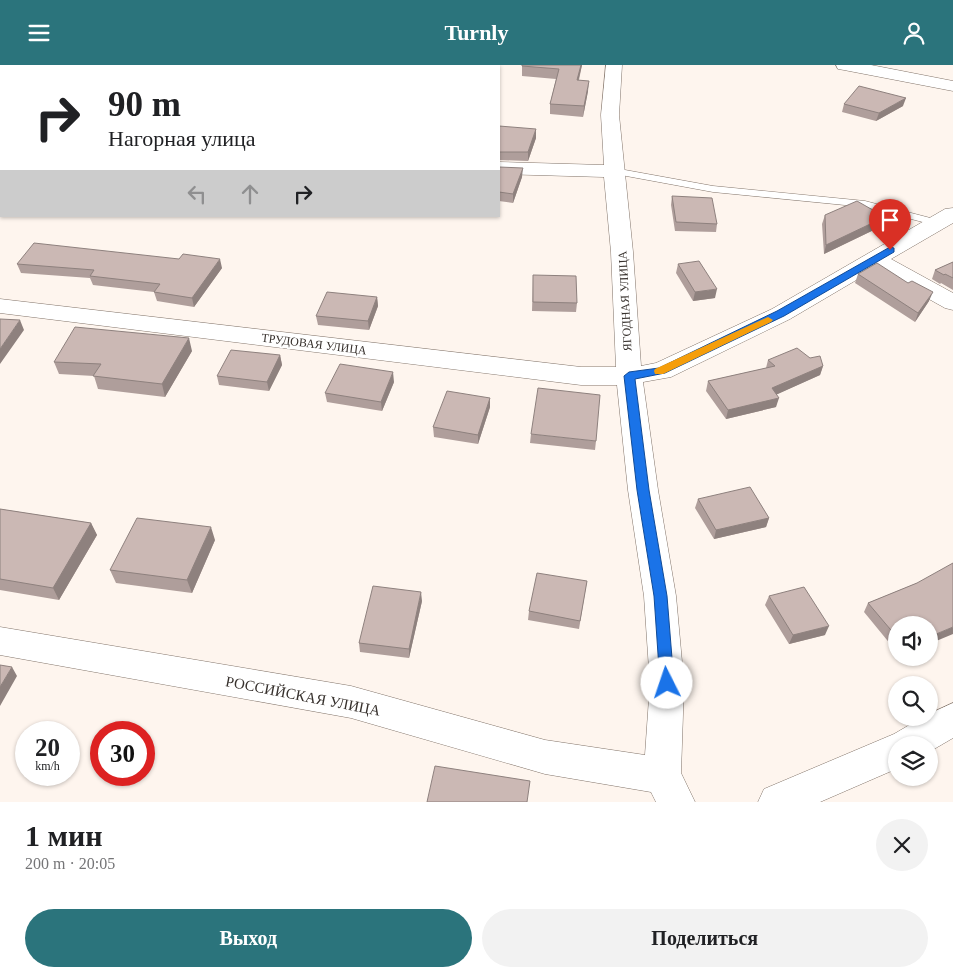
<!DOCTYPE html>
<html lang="ru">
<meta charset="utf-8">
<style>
body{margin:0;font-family:Georgia,serif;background:#f2f2f2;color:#202124;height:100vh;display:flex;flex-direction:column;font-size:19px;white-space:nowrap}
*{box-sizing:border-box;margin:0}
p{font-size:16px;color:#757577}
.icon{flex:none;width:28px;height:28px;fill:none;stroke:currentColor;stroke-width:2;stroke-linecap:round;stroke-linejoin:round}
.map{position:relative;height:737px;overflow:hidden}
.sheet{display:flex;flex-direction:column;background:#fff;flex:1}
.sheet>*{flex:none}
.hud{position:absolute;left:0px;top:0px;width:500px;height:152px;box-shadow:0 1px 4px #0004;background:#fff;color:#202124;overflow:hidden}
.fabs{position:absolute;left:888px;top:551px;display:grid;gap:10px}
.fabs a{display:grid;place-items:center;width:50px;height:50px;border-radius:50%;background:#fff;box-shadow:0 1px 4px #0004;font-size:25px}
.speed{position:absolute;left:15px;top:656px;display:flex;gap:10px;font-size:25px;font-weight:700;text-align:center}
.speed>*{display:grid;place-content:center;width:65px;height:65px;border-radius:50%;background:#fff;box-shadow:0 1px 4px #0004;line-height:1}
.speed small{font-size:12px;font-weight:400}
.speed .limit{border:8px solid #d22;background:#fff;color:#111}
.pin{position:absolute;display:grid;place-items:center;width:42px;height:42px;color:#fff;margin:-51px -21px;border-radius:50% 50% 50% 0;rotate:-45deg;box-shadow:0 0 5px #0007}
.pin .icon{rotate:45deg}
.me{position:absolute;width:55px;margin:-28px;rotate:356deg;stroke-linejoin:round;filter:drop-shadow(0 0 4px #0008)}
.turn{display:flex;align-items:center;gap:18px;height:105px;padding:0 25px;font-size:22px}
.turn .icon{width:65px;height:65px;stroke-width:2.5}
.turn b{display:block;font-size:35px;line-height:42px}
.lanes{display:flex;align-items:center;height:48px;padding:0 25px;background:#0003;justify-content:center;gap:25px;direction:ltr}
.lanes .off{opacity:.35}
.round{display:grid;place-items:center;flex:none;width:52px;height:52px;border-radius:26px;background:#f2f2f2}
.head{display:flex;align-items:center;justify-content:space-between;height:85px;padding:0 25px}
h1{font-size:30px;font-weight:600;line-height:38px}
.cta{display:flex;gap:10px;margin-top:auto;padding:10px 25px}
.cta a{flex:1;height:58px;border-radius:30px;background:#2b747c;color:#fff;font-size:20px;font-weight:600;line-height:58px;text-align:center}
.cta a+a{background:#f2f2f2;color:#202124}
header{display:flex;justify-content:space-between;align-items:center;height:65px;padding:0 25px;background:#2b747c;color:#fff;font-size:22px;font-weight:600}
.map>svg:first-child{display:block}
</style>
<header><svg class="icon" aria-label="menu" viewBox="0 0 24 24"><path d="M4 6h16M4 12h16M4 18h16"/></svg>Turnly<svg class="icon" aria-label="person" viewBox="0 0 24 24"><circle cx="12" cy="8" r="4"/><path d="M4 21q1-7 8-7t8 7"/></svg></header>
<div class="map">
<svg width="953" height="737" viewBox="0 0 953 737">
<rect width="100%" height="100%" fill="#fef5ee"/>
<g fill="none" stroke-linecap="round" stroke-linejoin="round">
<defs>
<path id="lane" d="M614,103L713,121L865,136L942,156L943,158L938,161L865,142L713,127L610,108V104Z"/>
<path id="street" d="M606,0H622L619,50L633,187L641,301L656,298L772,244L945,144L953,143V158L891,194L953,228V245L945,243L875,204L790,254L671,312L643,317L658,425L676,531L684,619L681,708L695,737H656L651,727L545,709L351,653L0,590V562L351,621L545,675L645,690L650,619L644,531L628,425L617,320H581L0,248V234L581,302H616L611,187L604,112L499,109V97L604,100L601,50Z
M0,47L1,48V59H0Z
M953,638V673L929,687V680H896V704L820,737H758L764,724L894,669L923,652H929V649Z"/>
<path id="secondary" d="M836,0H871L953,16V26L844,5L838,4Z"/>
</defs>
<use href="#lane" stroke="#82746a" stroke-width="1"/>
<use href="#street" stroke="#82746a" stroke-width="1"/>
<use href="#secondary" stroke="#82746a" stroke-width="1"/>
<use href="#lane" fill="#fff" fill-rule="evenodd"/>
<use href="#street" fill="#fff" fill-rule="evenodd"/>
<use href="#secondary" fill="#fff" fill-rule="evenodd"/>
</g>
<path fill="#af9e9b" d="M522,0H582L579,15L588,26L583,52L550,49V39L556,14L522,11Z
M844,39L903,41L876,56L842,47Z
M499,61L536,73L528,96L499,95Z
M499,102L522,112L513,138L499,136Z
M672,131L717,159L716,167L675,166L671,140Z
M825,150L885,152L882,161L824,189L822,159Z
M953,197V225L941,218L940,219L932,214L935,205Z
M17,199L222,203L194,242L157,236L154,227L93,220L90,213L21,208Z
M678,199L715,233L693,236L676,208Z
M858,209L929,236L915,257L855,218Z
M533,210L577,238L576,247L532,246Z
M377,232L378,241L369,265L318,260L316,251Z
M192,286L165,332L98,324L94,311L59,309L54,297Z
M280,290L282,300L269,326L219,320L217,311Z
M768,295L823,301L820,310L777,329L776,342L726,354L706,326L708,316L766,303Z
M394,317L382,346L327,337L325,328Z
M490,333V342L478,379L434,372L433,362Z
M531,369L596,376L595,385L530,378Z
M698,434L769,453L766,462L714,474L695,443Z
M0,444L91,458L97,470L59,535L0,525Z
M215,475L192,528L116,518L110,505Z
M587,516L579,564L528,555L529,546Z
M917,518L896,560V586L864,547L868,538Z
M769,531L825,570L789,579L765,540Z
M422,536L409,593L360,587L359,578Z"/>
<path fill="#8e817e" d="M581,0H582L576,25L577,15Z
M589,16L588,26L583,52L584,41Z
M906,33L903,41L876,56L879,48Z
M536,64V73L528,96V87Z
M523,103L522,112L513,138V129Z
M885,152L882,161L824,189L826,180Z
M220,194L222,203L194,242L192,233Z
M717,224L715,233L693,236L695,227Z
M933,227L929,236L915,257L918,248Z
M377,232L378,241L369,265L368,256Z
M20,255L24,265L0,299V284Z
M189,273L192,286L165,332L162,319Z
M280,290L282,300L269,326L267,317Z
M823,301L820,310L769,333L772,323Z
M393,307L394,317L382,346L381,337Z
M490,333V342L478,379V370Z
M779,333L776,342L726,354L728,345Z
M769,453L766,462L714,474L716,465Z
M91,458L97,470L59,535L53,523Z
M211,462L215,475L192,528L187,515Z
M421,527L422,536L409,593V584Z
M829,561L825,570L789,579L793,570Z
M953,562V569L929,579V572Z
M12,602L17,611L0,641V622Z"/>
<path fill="#cbb8b4" stroke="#8e817e" d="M522,0H581L577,15L589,16L584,41L550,39L559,4L522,1Z
M859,21L906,33L879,48L844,39Z
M499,61L536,64L528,87H499Z
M499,102L523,103L513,129L499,127Z
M672,131L712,133L717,159L676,157Z
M857,136L885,152L826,180L825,150Z
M34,178L179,194L183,189L220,194L192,233L154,227L160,219L90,211L94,205L17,199Z
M699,196L717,224L695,227L678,199Z
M953,197V213L945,209L944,210L935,205Z
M877,198L908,218L912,216L933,227L918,248L858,209Z
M533,210L576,211L577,238L533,237Z
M327,227L377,232L368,256L316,251Z
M0,254L20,255L0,284Z
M75,262L189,273L162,319L93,311L101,299L54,297Z
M797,283L810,293L820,291L823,301L772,323L779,333L728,345L708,316L775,301L768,295Z
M231,285L280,290L267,317L217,311Z
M340,299L393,307L381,337L325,328Z
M538,323L600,330L596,376L531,369Z
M447,326L490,333L478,370L433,362Z
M750,422L769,453L716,465L698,434Z
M0,444L91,458L53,523L0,514Z
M137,453L211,462L187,515L110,505Z
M953,498V562L929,572V560H896V571L868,538L917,518Z
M537,508L587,516L580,556L529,546Z
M373,521L421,527L409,584L359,578Z
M804,522L829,561L793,570L769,531Z
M0,600L12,602L0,622Z
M435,701L530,716L527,737H427Z"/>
<path fill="#1a73e8" stroke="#114b97" d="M890,182L894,183V187L784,251L665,308L635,314L649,425L667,531L674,618L672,623L667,625L662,623L660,618L654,531L637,425L624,311L629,307L659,303L777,246Z"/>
<path fill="#f59e0b" d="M768,252L773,255L771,257L663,309H655L654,306L655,304Z"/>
<g text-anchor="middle" stroke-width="4" stroke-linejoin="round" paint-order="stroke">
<g font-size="12" fill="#37312d" stroke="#fff">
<text transform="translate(625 236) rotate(-93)" y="4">ЯГОДНАЯ УЛИЦА</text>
<text transform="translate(314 279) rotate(7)" y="4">ТРУДОВАЯ УЛИЦА</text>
</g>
<g font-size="15" fill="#37312d" stroke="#fff">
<text transform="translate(303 631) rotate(11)" y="5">РОССИЙСКАЯ УЛИЦА</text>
</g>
</g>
</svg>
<div class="fabs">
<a><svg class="icon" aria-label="sound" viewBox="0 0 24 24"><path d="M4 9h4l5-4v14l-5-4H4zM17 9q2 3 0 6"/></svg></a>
<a><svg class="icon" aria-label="search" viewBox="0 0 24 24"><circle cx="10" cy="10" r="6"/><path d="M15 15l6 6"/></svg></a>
<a><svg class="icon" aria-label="layers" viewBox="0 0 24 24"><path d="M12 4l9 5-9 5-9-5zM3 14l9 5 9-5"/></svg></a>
</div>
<div class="speed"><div>20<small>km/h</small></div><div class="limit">30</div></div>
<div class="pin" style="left:890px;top:185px;background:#d93025"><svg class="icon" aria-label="arrive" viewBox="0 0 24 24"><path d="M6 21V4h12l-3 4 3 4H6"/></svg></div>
<svg class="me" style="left:667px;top:618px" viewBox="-20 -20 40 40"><circle r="19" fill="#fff"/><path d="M0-13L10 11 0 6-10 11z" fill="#1a73e8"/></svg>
<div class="hud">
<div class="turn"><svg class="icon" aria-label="right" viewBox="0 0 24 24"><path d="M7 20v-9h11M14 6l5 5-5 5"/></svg><div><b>90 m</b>Нагорная улица</div></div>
<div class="lanes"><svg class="icon off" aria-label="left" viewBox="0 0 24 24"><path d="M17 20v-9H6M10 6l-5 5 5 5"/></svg><svg class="icon off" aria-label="ahead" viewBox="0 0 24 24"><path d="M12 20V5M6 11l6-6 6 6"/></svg><svg class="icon" aria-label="right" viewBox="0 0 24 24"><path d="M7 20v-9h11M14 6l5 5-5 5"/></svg></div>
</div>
</div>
<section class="sheet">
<div class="head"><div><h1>1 мин</h1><p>200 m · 20:05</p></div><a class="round"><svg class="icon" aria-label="close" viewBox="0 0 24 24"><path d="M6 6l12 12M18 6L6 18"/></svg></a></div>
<div class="cta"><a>Выход</a><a>Поделиться</a></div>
</section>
